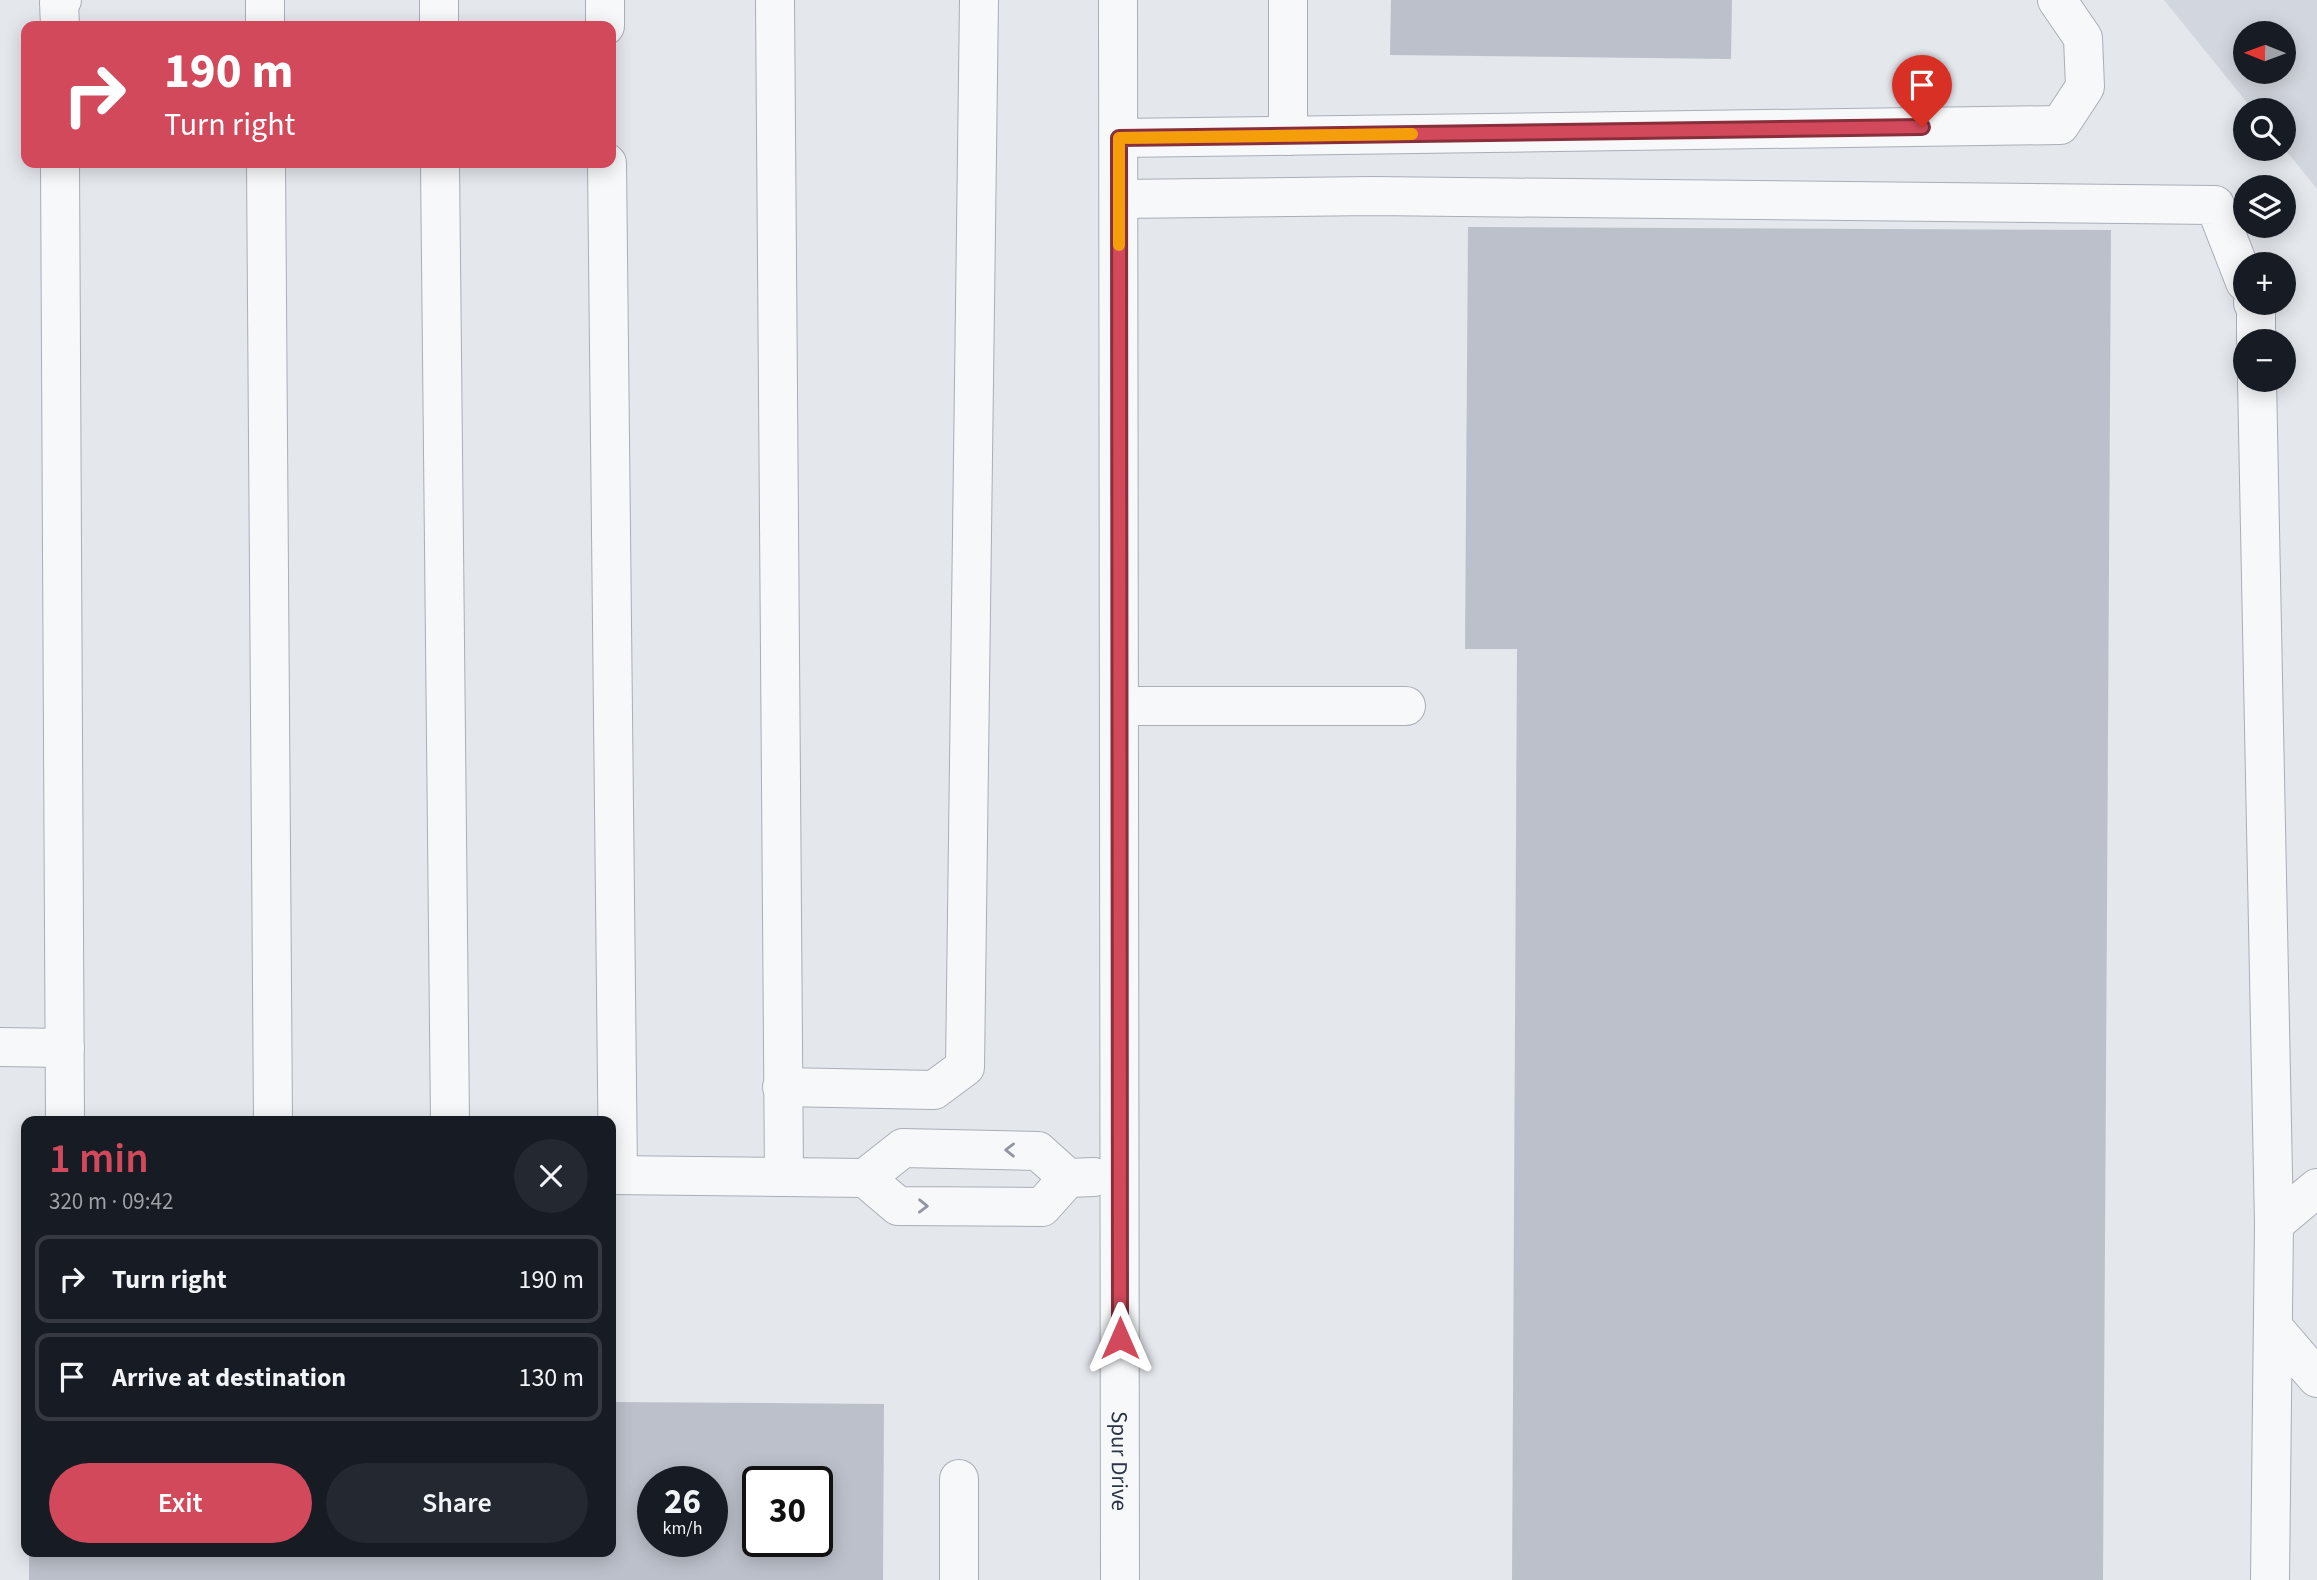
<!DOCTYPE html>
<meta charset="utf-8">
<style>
body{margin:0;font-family:"Source Sans 3",sans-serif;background:#242831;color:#f1f3f6;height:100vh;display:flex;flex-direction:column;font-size:26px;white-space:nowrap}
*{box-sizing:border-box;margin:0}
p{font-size:23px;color:#9ea1a6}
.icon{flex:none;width:38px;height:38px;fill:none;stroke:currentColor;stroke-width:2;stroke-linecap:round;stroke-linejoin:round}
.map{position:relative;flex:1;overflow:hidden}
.panel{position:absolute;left:21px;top:1116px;width:595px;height:441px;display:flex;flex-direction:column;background:#171b24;border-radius:14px;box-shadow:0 4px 18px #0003}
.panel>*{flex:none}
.top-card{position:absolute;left:21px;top:21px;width:595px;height:147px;border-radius:14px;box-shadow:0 4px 18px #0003;background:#d1495b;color:#fff;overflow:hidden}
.needle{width:46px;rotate:271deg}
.fabs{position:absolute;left:2233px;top:21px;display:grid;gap:14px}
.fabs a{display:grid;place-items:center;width:63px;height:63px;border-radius:50%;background:#171b24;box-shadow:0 4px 18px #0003;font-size:35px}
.speed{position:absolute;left:637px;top:1466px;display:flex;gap:14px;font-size:35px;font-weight:700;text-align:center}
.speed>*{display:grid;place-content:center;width:91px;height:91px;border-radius:50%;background:#171b24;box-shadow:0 4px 18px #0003;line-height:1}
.speed small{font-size:18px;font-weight:400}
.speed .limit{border:4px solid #111;border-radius:10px;background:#fff;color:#111}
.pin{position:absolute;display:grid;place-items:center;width:60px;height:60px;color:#fff;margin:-72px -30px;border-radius:50% 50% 50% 0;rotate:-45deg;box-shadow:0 0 7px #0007}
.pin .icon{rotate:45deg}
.me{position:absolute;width:77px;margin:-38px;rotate:0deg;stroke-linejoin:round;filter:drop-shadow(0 0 5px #0008)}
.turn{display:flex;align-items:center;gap:24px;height:147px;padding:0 28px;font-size:32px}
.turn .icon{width:91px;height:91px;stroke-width:2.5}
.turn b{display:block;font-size:49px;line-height:60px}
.round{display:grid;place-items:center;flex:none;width:74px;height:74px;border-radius:37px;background:#242831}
.head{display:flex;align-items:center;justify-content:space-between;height:119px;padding:0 28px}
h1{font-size:42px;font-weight:600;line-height:52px;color:#d1495b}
.button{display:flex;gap:14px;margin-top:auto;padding:14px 28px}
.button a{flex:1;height:80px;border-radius:42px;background:#d1495b;color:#fff;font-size:28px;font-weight:600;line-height:80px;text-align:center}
.button a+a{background:#242831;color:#f1f3f6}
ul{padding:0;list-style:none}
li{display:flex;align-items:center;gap:21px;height:88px;margin:0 14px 10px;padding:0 14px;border:4px solid #363941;border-radius:14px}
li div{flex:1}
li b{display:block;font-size:26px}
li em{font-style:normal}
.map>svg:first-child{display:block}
</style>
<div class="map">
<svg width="2317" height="1580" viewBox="0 0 2317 1580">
<rect width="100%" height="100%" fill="#e4e7ec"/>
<path fill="#d2d6de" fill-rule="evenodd" d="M2164,0H2317V189L2284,148V110H2253ZM2245,33H2284V72H2245Z"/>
<path fill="#bbc0ca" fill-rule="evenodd" d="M1391,0H1732L1731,59L1390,55Z
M1468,227L2111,230L2103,1580H1512L1517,649H1465Z
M611,1402L884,1404L883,1580H29V1552H611ZM653,1482H712V1542H653ZM758,1482H817V1542H758Z"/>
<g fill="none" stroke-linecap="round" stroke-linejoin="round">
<defs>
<g id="minor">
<path d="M265,0V26"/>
<path d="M439,0V26"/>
<path d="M605,0V26"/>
<path d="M775,0L784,1176"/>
<path id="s1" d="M1118,0L1120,1580"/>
<path d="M60,26L59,3L62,0"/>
<path d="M1288,136V0"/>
<path d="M1119,138L2060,125L2085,87L2083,38L2057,0"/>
<path d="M60,163L65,1122"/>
<path d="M266,163L273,1122"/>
<path d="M440,163L450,1122"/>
<path d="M607,163L618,1175"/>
<path d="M1119,199L1373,196L2215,205L2245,282"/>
<path d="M2253,303L2256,309V341"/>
<path d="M2257,380L2274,1224"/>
<path d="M1119,706H1406"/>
<path d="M0,1047L65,1048"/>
<path d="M782,1087L934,1090L965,1067L979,0"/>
<path d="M611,1175L865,1178L898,1206L1042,1207L1068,1178"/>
<path d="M865,1178L903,1148L1038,1151L1068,1178L1094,1177"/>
<path d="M2273,1327L2317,1378"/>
<path d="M959,1580V1479"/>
<path d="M2270,1580L2274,1224L2317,1188"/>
</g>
</defs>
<use href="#minor" stroke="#a9aeb7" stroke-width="40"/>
<use href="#minor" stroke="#f7f8fa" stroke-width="38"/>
</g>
<defs><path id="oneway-chevron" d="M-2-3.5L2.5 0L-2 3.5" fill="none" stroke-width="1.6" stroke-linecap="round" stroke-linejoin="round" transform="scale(1.75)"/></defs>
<g stroke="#9196a0">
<use href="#oneway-chevron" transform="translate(1010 1150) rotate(-179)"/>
<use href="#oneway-chevron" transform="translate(923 1206) rotate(1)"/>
</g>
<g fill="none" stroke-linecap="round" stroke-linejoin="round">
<defs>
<path id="route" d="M1120,1338L1119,138L1922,127"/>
</defs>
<use href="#route" stroke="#882f3b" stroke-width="18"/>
<use href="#route" stroke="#d1495b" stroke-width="12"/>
<path stroke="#f59e0b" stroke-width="12" d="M1119,245V138L1412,134"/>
</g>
<g text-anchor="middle" stroke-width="5" stroke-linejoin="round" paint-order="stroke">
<g font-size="23" fill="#2b3445" stroke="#f4f6f9">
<text dy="8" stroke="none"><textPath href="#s1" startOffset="1461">Spur Drive</textPath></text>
</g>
</g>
</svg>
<div class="fabs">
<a><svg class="needle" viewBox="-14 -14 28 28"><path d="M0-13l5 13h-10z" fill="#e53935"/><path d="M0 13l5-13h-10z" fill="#9ea1a6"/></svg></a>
<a><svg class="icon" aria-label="search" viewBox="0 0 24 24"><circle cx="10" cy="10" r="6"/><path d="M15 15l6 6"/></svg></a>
<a><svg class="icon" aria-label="layers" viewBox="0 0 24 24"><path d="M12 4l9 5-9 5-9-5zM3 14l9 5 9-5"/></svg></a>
<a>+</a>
<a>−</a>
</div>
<div class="speed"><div>26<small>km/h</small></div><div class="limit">30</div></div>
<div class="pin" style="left:1922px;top:127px;background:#d93025"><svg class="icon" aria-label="arrive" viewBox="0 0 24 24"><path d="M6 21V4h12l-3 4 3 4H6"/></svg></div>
<svg class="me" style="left:1120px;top:1338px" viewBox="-20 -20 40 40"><path d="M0-17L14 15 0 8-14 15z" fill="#d1495b" stroke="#fff" stroke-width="4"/></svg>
<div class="top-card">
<div class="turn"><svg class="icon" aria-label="right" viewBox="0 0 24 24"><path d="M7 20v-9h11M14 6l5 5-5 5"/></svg><div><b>190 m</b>Turn right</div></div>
</div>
<section class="panel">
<div class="head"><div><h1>1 min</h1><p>320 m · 09:42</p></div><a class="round"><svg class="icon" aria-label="close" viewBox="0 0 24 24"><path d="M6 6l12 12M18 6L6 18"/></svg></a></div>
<ul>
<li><svg class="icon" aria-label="right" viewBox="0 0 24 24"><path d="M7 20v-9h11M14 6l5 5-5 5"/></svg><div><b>Turn right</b></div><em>190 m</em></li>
<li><svg class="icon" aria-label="arrive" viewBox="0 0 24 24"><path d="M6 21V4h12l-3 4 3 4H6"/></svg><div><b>Arrive at destination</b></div><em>130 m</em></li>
</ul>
<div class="button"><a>Exit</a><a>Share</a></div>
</section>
</div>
